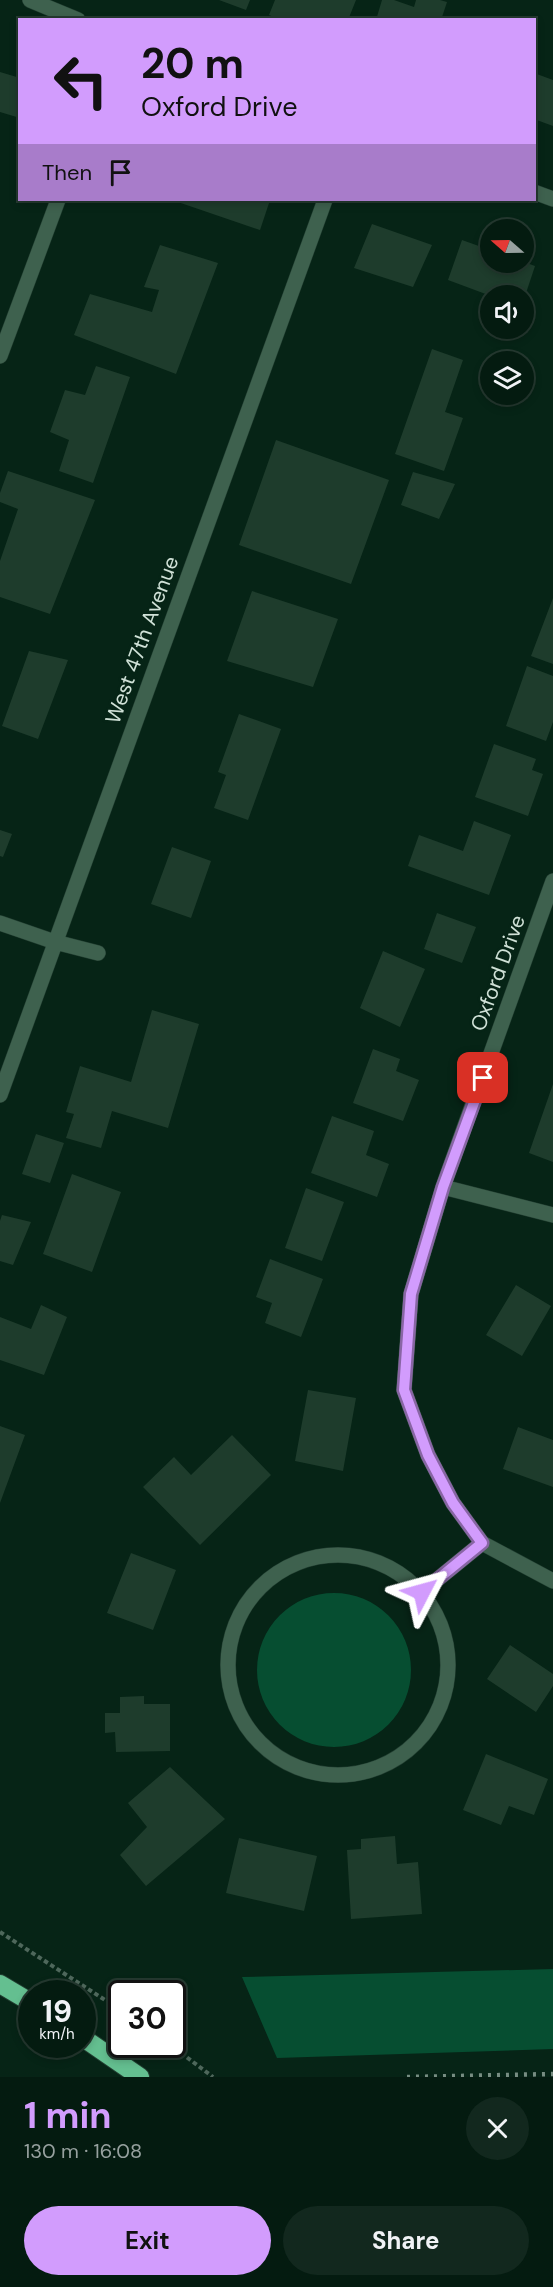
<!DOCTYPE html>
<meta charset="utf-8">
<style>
body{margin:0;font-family:"DM Sans",sans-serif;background:#12281e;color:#f1f3f6;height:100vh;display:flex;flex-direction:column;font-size:22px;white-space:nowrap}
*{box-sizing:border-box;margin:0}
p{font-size:20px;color:#97a19f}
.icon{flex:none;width:33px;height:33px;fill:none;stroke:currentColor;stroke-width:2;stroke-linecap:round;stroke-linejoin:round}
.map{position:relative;height:2077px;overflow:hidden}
.side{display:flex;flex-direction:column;background:#041b10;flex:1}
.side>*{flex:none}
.banner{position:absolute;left:18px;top:18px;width:518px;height:183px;border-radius:0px;box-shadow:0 3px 9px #0003,0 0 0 2px #253930;background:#d29cfd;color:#111;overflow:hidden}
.needle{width:39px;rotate:290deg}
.fabs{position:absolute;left:480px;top:219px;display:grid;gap:12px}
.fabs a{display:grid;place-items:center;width:54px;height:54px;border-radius:50%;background:#041b10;box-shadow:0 3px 9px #0003,0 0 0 2px #253930;font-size:30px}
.speed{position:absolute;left:18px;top:1980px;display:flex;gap:12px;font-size:30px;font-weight:700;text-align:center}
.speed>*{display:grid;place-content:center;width:78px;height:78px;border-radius:50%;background:#041b10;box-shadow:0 3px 9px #0003,0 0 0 2px #253930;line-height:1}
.speed small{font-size:15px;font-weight:400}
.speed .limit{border:3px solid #111;border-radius:9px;background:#fff;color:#111}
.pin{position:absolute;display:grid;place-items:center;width:51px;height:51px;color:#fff;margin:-26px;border-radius:12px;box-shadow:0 3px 9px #0006}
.me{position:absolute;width:66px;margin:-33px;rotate:51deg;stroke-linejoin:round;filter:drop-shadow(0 0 4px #0008)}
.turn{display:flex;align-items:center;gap:21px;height:126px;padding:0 24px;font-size:27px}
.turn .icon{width:78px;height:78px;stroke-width:2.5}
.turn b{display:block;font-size:42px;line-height:51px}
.then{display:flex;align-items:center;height:57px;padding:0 24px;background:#0003;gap:12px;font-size:22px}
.round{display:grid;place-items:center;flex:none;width:63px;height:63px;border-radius:32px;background:#12281e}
.headline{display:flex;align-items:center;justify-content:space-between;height:102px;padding:0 24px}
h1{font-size:36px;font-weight:700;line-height:45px;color:#d29cfd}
.cta{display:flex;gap:12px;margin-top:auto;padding:12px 24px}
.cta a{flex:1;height:69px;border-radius:36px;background:#d29cfd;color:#111;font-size:24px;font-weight:700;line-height:69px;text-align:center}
.cta a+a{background:#12281e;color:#f1f3f6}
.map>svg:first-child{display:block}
</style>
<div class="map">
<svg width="553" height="2077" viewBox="0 0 553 2077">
<rect width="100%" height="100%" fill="#062416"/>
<path fill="#064e31" d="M257 1670a77 77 0 1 1 154 0a77 77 0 1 1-154 0Z
M553,1969V2049L277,2058L242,1977Z"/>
<path fill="#1e3c2c" d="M219,0H250L246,10Z
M275,0H356L348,20H281L269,15Z
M382,0H394L414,7L416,0H440L447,2L441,20H376Z
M0,72L20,78V118L0,112Z
M534,73L553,80V126L534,119Z
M172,200H270L260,230Z
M372,224L432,245L413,287L354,268Z
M462,240L490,250V262H524L535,266L525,296H491L448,280Z
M160,245L218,263L176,374L74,335L90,294L152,312L159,290L144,287Z
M432,349L463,360L445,412L463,418L444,471L395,454Z
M96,366L130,377L93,483L59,471L69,440L50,432L65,390L85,395Z
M276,440L389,480L351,584L239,545Z
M8,471L95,500L50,614L0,597V561L18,509L0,502V493Z
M413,472L455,484L439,519L401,505Z
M252,591L338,619L313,687L227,661Z
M553,598V664L531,656Z
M29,651L68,660L38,739L2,726Z
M527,666L553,676V722L546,741L506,726Z
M239,714L281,729L248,820L214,808L226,775L218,772Z
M494,744L536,759L532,770L543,774L528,816L475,797Z
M474,821L511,835L489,895L408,866L419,835L463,851Z
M0,830L12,834L3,857L0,856Z
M172,847L211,861L191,918L151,904Z
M437,913L476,927L462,963L424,949Z
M383,951L425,969L400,1027L360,1008Z
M152,1010L199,1024L168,1128L112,1111L101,1148L66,1138L74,1114L66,1112L80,1066L131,1082Z
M373,1049L400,1059L396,1071L419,1080L403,1121L353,1103Z
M553,1084V1162L529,1153Z
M332,1116L374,1131L366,1155L389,1164L377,1197L311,1173Z
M36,1134L64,1143L50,1183L22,1174Z
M72,1174L121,1192L92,1272L43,1254Z
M306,1188L344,1202L322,1261L285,1248Z
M2,1215L31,1222L13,1265L0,1261V1221Z
M270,1259L323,1279L301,1337L265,1323L272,1303L256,1297Z
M516,1285L551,1306L522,1356L486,1335Z
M41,1305L67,1317L44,1375L0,1360V1317L31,1329Z
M308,1390L356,1398L343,1471L295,1461Z
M0,1426L25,1435L0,1503Z
M518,1427L553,1440V1487L503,1469Z
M232,1435L271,1475L200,1545L143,1487L174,1457L191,1475Z
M131,1553L176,1570L153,1630L107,1613Z
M510,1645L553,1674V1686L536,1712L487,1679Z
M144,1696V1704H170V1751L116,1752L115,1732L105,1733V1713H120V1697Z
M486,1754L548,1779L534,1815L509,1806L501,1825L463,1810Z
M170,1767L225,1819L146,1886L120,1855L147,1827L128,1803Z
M395,1836L397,1864L418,1862L422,1914L351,1919L347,1850L361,1849V1839Z
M239,1838L317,1856L304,1911L226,1893Z"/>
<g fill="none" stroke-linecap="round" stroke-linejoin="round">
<defs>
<path id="lane" d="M0,356L58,200"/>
<path id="street" d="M30,0L78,20
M534,192L553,199
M553,881L443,1187L411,1294L404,1390L428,1455L453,1503L482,1543L553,1581
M0,923L55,942L98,953
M0,1095L325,200
M443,1187L553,1215
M228 1665a110 110 0 1 1 220 0a110 110 0 1 1-220 0Z
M422,1592L482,1543"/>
<path id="highway" d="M0,1984L32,2003
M82,2037L140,2077"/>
</defs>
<use href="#lane" stroke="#223e31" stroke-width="16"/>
<use href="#street" stroke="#223e31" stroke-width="16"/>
<use href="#highway" stroke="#223e31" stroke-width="20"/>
<path stroke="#4e675b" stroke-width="4" stroke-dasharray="4.5 3" stroke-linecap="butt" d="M0,1932L122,2011
M169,2044L213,2077"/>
<use href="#lane" stroke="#3e614e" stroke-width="15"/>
<use href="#street" stroke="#3e614e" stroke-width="15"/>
<use href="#highway" stroke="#64bf90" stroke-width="18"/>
<path stroke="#778d82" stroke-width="4.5" stroke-dasharray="3 6" stroke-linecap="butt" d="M407,2077L553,2074"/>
</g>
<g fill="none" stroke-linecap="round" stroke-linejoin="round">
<defs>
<path id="route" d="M422,1592L482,1543L453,1503L428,1455L404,1390L411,1294L443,1187L483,1078"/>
</defs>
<use href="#route" stroke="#8865a4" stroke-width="15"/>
<use href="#route" stroke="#d29cfd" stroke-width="10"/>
</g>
<g text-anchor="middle" stroke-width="5" stroke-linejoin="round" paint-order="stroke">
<g font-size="21" fill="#d0e1d7" stroke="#062416">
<text transform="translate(142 640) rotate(-70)" y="7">West 47th Avenue</text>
<text transform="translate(498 973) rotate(-70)" y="7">Oxford Drive</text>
</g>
</g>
</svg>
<div class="fabs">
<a><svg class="needle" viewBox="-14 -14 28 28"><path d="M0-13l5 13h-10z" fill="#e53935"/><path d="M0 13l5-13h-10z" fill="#97a19f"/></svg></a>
<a><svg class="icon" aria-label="sound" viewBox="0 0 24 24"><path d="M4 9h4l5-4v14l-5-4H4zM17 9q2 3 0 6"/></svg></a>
<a><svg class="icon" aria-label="layers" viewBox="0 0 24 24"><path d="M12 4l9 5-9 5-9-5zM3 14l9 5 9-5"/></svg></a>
</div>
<div class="speed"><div>19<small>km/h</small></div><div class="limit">30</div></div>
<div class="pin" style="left:483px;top:1078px;background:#d93025"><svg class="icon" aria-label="arrive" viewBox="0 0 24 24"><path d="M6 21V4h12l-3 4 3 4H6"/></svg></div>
<svg class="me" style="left:422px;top:1592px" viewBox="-20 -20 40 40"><path d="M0-17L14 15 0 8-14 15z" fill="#d29cfd" stroke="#fff" stroke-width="4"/></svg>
<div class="banner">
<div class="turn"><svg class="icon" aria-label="left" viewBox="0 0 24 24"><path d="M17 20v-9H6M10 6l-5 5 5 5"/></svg><div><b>20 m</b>Oxford Drive</div></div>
<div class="then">Then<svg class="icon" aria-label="arrive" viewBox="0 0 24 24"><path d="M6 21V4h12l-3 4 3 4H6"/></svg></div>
</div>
</div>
<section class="side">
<div class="headline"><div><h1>1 min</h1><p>130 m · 16:08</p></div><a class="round"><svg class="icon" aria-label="close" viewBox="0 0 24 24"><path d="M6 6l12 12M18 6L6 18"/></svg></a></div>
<div class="cta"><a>Exit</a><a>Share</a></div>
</section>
